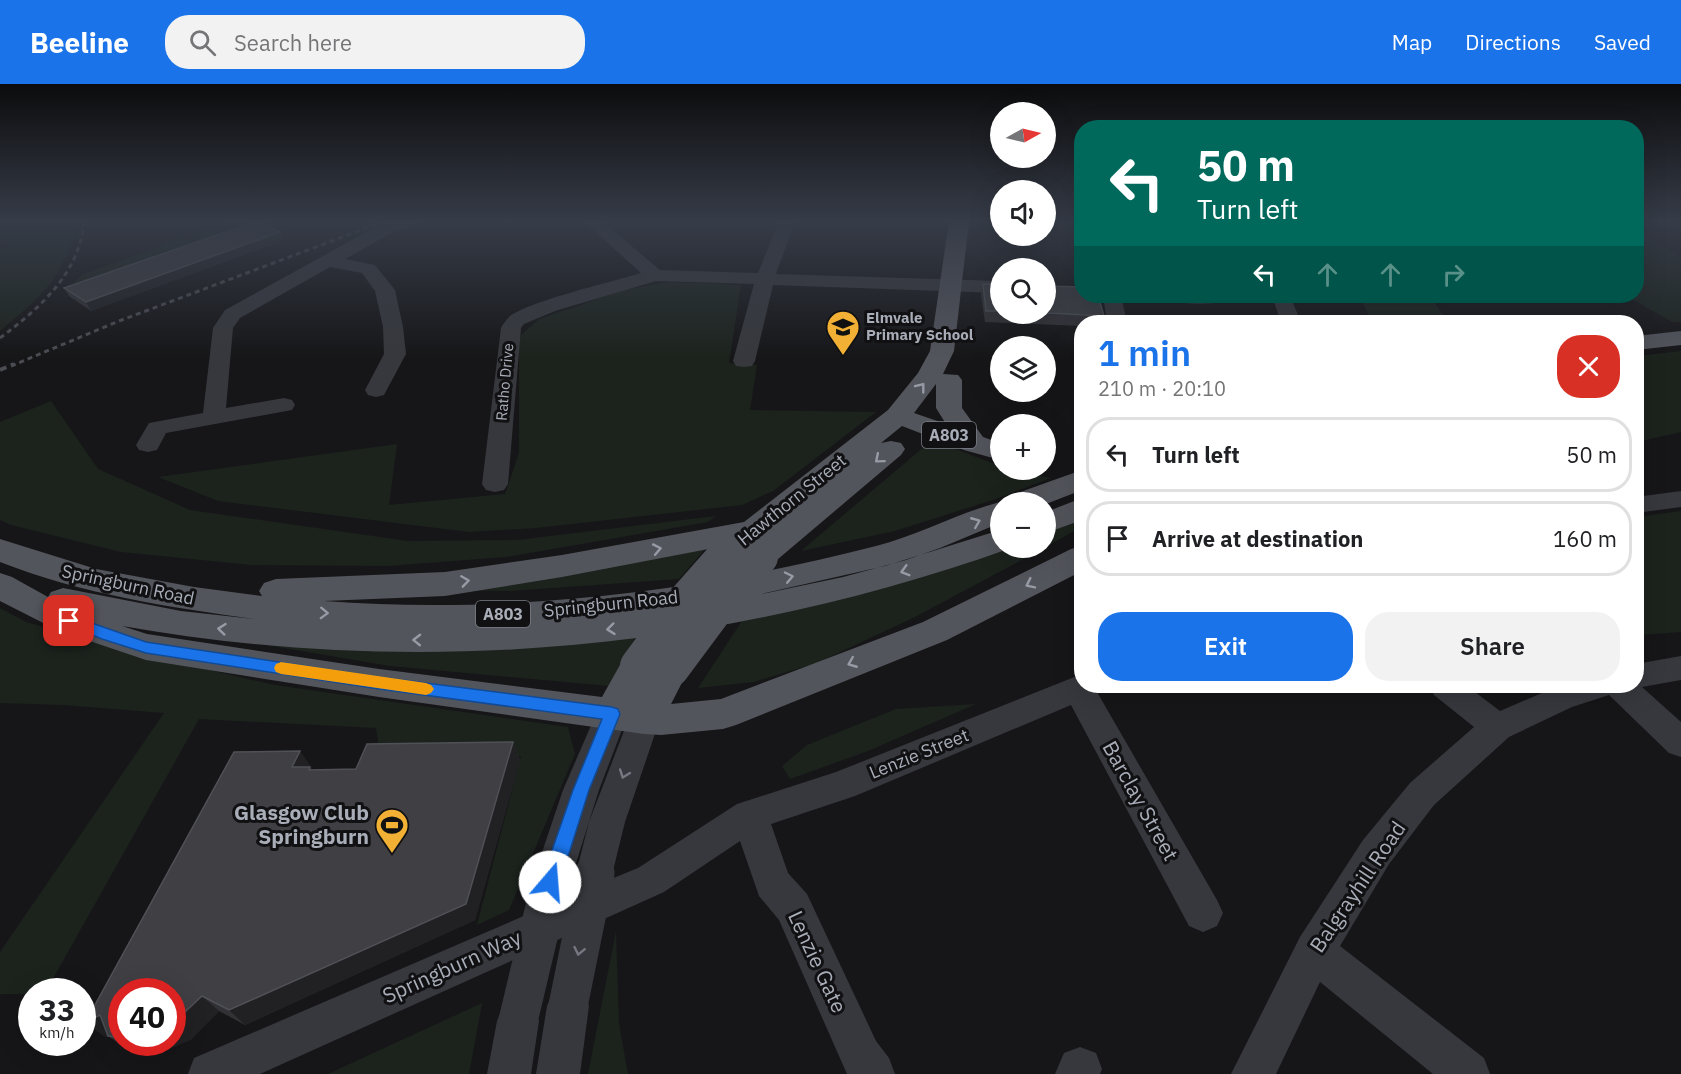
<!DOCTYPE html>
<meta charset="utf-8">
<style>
body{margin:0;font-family:"IBM Plex Sans",sans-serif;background:#f2f2f2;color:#202124;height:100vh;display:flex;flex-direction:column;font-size:22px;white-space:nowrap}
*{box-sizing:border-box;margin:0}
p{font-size:20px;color:#757577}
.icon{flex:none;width:33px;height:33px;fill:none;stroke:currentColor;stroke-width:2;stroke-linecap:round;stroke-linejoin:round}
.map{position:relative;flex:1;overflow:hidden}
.sheet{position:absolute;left:1074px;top:231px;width:570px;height:378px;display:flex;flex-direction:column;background:#fff;border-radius:24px;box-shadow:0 6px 24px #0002}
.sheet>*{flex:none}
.hud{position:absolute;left:1074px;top:36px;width:570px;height:183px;border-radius:24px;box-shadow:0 6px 24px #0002;background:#00695c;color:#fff;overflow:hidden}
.needle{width:39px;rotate:82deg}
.tools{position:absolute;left:990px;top:18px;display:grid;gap:12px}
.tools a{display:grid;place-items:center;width:66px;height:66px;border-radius:50%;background:#fff;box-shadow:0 6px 24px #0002;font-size:30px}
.speed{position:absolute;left:18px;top:894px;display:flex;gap:12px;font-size:30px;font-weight:700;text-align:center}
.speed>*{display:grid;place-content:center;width:78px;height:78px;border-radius:50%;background:#fff;box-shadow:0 6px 24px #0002;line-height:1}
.speed small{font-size:15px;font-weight:400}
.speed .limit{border:9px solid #d22;background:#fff;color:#111}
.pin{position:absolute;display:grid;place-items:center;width:51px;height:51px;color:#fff;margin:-26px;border-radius:12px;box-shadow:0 3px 9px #0006}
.me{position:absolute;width:66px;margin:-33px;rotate:18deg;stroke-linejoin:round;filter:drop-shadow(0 0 4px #0008)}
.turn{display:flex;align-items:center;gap:21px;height:126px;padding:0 24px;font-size:27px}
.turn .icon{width:78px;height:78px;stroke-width:2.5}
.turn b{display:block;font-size:42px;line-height:51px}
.lanes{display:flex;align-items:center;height:57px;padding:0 24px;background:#0003;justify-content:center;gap:30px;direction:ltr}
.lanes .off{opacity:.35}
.round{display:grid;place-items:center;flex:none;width:63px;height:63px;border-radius:24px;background:#f2f2f2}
.headline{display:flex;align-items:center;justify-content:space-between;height:102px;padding:0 24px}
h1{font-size:36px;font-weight:600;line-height:45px;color:#1a73e8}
.primary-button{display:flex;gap:12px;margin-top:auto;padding:12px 24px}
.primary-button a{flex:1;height:69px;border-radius:24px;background:#1a73e8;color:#fff;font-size:24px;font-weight:600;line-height:69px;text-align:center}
.primary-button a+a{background:#f2f2f2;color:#202124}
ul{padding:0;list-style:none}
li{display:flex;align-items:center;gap:18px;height:75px;margin:0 12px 9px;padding:0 12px;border:3px solid #e0e0e0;border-radius:24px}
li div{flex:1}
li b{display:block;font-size:22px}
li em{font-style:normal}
header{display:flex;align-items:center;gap:36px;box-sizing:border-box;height:84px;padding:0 30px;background:#1a73e8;color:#fff}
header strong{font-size:28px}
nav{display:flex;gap:33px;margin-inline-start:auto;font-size:21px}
.search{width:420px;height:54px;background:#f2f2f2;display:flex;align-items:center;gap:15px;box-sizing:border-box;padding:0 21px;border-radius:24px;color:#757577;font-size:22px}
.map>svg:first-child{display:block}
</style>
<header>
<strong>Beeline</strong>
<div class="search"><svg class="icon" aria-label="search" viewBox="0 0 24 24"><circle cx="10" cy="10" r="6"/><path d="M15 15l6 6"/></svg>Search here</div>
<nav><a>Map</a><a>Directions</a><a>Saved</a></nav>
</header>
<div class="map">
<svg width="1681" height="990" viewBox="0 0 1681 990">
<rect width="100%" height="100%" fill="#161618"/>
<path fill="#1c231d" d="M0,137H78C73,154 67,174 57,190C43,212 20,230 0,247V166L12,160L0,158Z
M234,137H282L247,141L206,155L195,150Z
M1637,147L1681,173V238H1672L1627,212H1636Z
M184,154L194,159L71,202L83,190Z
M669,198L741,201L729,279L757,281L750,326L876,328L773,407L742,421L536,444L469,448L218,417L158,393L397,360L389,421L505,410L519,369V253L539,235L624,206Z
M1360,212H1430L1448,238H1371Z
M1681,267V348L1637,358V272Z
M51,317L98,385L190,426L408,457L517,456L716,432L708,438L506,473L388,482L251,481L121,468L11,441L0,436V338Z
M932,356L1000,382V386H1014L1051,394L996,415L895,447L801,467Z
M1681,427V548L1637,551V433Z
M1081,433V443L1046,463V448Z
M712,457L679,495L510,507L438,506Z
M1007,464H1044L915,533L817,579L754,598L698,604L742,537C832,517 921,498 1007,464Z
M0,524L26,538L152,573L275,601L568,643L575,670L509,826L477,841L521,672L380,671L376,644L199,635L46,907L32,908L31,910H0V868L164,629L64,621L0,619Z
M636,552L609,602L390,582L248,558Z
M976,620L868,667L790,695L782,682L807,661L896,625Z
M616,847L619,940L628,990H588Z
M482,919L469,990H328Z"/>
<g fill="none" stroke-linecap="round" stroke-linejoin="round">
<path fill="#37383d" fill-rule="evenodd" d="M395,137H422L419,141L393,148L345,175L375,181L395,206L403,243L406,270L384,311L376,313L368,311L365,306L384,270L383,243L375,207L362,189L330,183L240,234L233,244L226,324L284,314L292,316L295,321L292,326L166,349L157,366L148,368L139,366L136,361L149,339L203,329L213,244L225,226L381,140Z
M584,137H602L660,186L758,189L779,137H795L776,190L1000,197V209L773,201L755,277L752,282L744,283L736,282L733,277L754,200L656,197L555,227L524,240L521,244L508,400L504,406L495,408L486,406L482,400L501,244C503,240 506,236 509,233C526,218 615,197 641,189Z
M1103,212H1121L1127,238H1107Z
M1163,212H1236L1233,216C1212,221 1187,221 1166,216Z
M1272,212H1290L1301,238H1281Z
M1681,407V423L1636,429V413Z
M1681,572V596L1642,603L1681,638V673L1669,669L1609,611L1572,623L1509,653L1434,721L1389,780L1340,862L1484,974L1490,990H1433L1320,898L1276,990H1231L1300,853L1363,756L1410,699L1474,643L1434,611L1429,602H1467L1500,627L1558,602H1636V580Z
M1082,590V602H1100L1097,608L1217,816L1223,829L1217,842L1203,848L1189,842L1071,621L855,712L771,740L788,789L807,810L876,957L889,974L895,990H847L779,836L759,812L740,757L664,808L260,990H188L194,974L589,804L582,801L576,789L589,738L632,626L644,622L656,626L660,635L625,738L611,795L638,784L737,720L836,688Z
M612,617L624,621L628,630L599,706L570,798L564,811L551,816L538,811L532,798L563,706L596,630L600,621Z
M568,901L583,907L589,922L580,990H536L547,922L553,907Z
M518,916L533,922L539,937L531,990H487L497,937L503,922Z
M1080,963L1096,969L1102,985L1100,990H1055L1064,969Z"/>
<path fill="#53555c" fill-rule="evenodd" d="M949,137H969L954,267L943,290L958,291L962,296V324L983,353L1000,359V376L964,366L902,342L881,359L891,357L901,359L905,365L901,371L771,481L760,484L749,481L744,473L747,468L734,473L723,470L719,463L562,493L445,512L324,517C508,531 698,508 876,462C919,451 958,429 1000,418V439L940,464L906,476L843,493L757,511L885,482L1000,446V464H1011C727,566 420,595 122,542L147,550L379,585L602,613L625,572L638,568L651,572L655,580L658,575L671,571L684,575L689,585L671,620L721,615L923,538L1071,465L1082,462V487L947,556L736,641L723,645L661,651L644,650L379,613L146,576L57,546L0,517V489L12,493L48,513L51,508L63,504L181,527L262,536C174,524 84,511 0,478V455L96,485L194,503L262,512L259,507L264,499L276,495L445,488L562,471L744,438L888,326L918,289L930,267ZM936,300V324L946,340L914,329Z
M1681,247V261L1636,266V252Z
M1082,386V406L1046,420L1008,418L1012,411Z
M1082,414V436L1046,449V428Z"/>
<path stroke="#4a4c52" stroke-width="3" stroke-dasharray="5 4" stroke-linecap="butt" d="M0,254C40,224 80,189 84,137
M11,282L119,237L385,137"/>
<path stroke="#4a4c52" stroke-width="4" stroke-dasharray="7 5" stroke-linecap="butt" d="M0,286L14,280"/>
<path stroke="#37383d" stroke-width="39" d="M568,922L595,789
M518,937L551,798"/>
<path stroke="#53555c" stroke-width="36" d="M638,582L688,514L733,463
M671,585L726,511L760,473"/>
</g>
<path fill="#323236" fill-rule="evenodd" d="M284,156L91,227L69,212L64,204Z
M983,200H1000V230H1046L1104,232L1102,238H1082V242L985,238L981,211Z
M513,658L520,676L475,836L245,941L219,927L190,956L156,970L128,966L108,952L106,953L85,939L234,668L300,667L312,686L356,685L367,660ZM122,908H172V958H122Z"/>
<path fill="#212124" d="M280,148L284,156L91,227L86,218Z
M513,658L520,676L475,836L245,941L229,926Z
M300,667L312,684V685L322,700L292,683Z
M202,912L219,927L190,956L156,970L140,958H172V940Z
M100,931L121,946L106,953L85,939Z"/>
<path fill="#3f3f44" stroke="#4f5156" stroke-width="1.5" d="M257,137L280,148L86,218L64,204Z
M983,200H1000V227H986Z
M1046,202L1082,203V212H1098L1104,232L1046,229Z
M513,658L466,820L229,926L202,912L172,940V908H122V954L108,952L100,931L85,939L234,668L300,667L292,683H310L309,686L356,685L367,660Z"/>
<defs><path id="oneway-chevron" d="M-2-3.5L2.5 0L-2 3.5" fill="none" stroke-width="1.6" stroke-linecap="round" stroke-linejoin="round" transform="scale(1.5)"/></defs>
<g stroke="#979ba6">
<use href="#oneway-chevron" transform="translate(921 303) rotate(-52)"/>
<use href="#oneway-chevron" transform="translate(879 375) rotate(140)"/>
<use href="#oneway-chevron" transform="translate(976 438) rotate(-22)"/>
<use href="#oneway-chevron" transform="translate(657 465) rotate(-11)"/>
<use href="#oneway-chevron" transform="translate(905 487) rotate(164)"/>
<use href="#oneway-chevron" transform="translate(789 493) rotate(-12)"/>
<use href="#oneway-chevron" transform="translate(465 497) rotate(-8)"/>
<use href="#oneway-chevron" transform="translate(1030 500) rotate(154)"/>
<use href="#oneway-chevron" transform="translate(324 529) rotate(2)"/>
<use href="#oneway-chevron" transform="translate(222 545) rotate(-174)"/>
<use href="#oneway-chevron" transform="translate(611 545) rotate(174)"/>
<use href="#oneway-chevron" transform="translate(417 556) rotate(-179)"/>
<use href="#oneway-chevron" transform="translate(852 579) rotate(158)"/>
</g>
<g stroke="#757881">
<use href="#oneway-chevron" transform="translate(624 690) rotate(110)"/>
<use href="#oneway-chevron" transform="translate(579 867) rotate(102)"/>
</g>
<linearGradient id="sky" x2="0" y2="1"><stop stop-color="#0c0c0d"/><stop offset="0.5" stop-color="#363c48"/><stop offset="1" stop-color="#363c48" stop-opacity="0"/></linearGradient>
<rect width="1681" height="275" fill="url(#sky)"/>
<path fill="#1a73e8" stroke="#114b97" stroke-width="1.5" d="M69,531L146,558L379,593L612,623L618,625L620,630L589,706L560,798L557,804L550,806L544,804L541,798L573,706L602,635L379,605L146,569L102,555L64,540L62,537L64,533Z"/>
<path fill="#f59e0b" d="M281,578L426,599L431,601L434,605L431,609L426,611L281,590L276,588L274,584L276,580Z"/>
<defs>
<symbol id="school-pin" viewBox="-11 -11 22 30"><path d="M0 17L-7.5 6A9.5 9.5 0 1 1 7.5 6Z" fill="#f2b134" stroke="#111113"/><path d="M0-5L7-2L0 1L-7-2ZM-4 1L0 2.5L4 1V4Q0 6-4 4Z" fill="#111"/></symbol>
<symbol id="stadium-pin" viewBox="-11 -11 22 30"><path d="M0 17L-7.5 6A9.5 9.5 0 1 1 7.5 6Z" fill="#f2b134" stroke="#111113"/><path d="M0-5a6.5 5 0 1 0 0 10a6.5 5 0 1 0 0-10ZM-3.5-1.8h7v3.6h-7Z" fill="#111"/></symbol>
</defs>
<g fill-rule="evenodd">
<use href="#school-pin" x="824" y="224" width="38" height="52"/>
<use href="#stadium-pin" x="373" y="722" width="38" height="52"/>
</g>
<g text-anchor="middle" stroke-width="6" stroke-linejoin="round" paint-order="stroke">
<g font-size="15" font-weight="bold" fill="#a8adb8" stroke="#111113" text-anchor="start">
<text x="866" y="239">Elmvale<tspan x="866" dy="17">Primary School</tspan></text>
</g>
<g font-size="15" fill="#a8adb8" stroke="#111113">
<text transform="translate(505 298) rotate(-85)" y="5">Ratho Drive</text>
</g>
<g fill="#111113" stroke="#7b7e86" stroke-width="1.5">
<rect x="922" y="338" width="54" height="26" rx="4.5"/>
<rect x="476" y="517" width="54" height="26" rx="4.5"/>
</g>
<g font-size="16" font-weight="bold" fill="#a8adb8">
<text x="949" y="357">A803</text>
<text x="503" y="536">A803</text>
</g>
<g font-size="18" fill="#a8adb8" stroke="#111113">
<text transform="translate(792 416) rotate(-39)" y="6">Hawthorn Street</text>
<text transform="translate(128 501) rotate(12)" y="6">Springburn Road</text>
<text transform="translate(611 520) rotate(-6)" y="6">Springburn Road</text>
<text transform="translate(919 670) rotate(-22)" y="6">Lenzie Street</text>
</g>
<g font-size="21" fill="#a8adb8" stroke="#111113">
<text transform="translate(1140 717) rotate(61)" y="7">Barclay Street</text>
<text transform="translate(1358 803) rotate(-56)" y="7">Balgrayhill Road</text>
<text transform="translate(817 878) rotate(65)" y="7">Lenzie Gate</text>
<text transform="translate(452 883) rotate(-24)" y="7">Springburn Way</text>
</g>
<g font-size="21" font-weight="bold" fill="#a8adb8" stroke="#111113" text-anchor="end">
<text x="369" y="736">Glasgow Club<tspan x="369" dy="24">Springburn</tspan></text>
</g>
</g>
</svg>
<div class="tools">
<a><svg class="needle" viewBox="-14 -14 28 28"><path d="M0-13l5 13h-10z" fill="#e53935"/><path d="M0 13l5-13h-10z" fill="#757577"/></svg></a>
<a><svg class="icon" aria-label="sound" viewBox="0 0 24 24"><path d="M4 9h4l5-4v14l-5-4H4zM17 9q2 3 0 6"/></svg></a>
<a><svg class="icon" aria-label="search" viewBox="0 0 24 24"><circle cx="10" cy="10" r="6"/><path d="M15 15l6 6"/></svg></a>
<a><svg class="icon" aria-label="layers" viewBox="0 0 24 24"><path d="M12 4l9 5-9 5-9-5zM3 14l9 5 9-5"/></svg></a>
<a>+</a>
<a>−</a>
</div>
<div class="speed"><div>33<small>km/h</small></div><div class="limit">40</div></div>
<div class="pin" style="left:69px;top:537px;background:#d93025"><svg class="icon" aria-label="arrive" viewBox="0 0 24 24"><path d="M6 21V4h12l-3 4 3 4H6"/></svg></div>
<svg class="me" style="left:550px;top:798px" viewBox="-20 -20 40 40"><circle r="19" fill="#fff"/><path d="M0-13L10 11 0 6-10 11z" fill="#1a73e8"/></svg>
<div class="hud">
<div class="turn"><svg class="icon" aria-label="left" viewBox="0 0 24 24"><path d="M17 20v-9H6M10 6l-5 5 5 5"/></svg><div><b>50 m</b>Turn left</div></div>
<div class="lanes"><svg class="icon" aria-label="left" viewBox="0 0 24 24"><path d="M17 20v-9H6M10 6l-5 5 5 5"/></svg><svg class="icon off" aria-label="ahead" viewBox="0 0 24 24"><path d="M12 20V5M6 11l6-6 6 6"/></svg><svg class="icon off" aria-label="ahead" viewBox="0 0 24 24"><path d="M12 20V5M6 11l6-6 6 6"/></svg><svg class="icon off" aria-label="right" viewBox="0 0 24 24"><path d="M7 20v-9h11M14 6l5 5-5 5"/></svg></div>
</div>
<section class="sheet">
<div class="headline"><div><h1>1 min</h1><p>210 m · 20:10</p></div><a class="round" style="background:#d93025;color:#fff"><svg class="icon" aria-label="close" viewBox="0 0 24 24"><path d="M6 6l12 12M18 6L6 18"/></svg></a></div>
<ul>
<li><svg class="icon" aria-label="left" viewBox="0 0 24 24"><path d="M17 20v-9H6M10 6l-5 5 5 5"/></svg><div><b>Turn left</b></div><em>50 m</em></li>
<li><svg class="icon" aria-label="arrive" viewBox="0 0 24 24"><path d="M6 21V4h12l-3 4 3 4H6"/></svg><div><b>Arrive at destination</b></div><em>160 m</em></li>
</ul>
<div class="primary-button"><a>Exit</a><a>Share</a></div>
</section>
</div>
